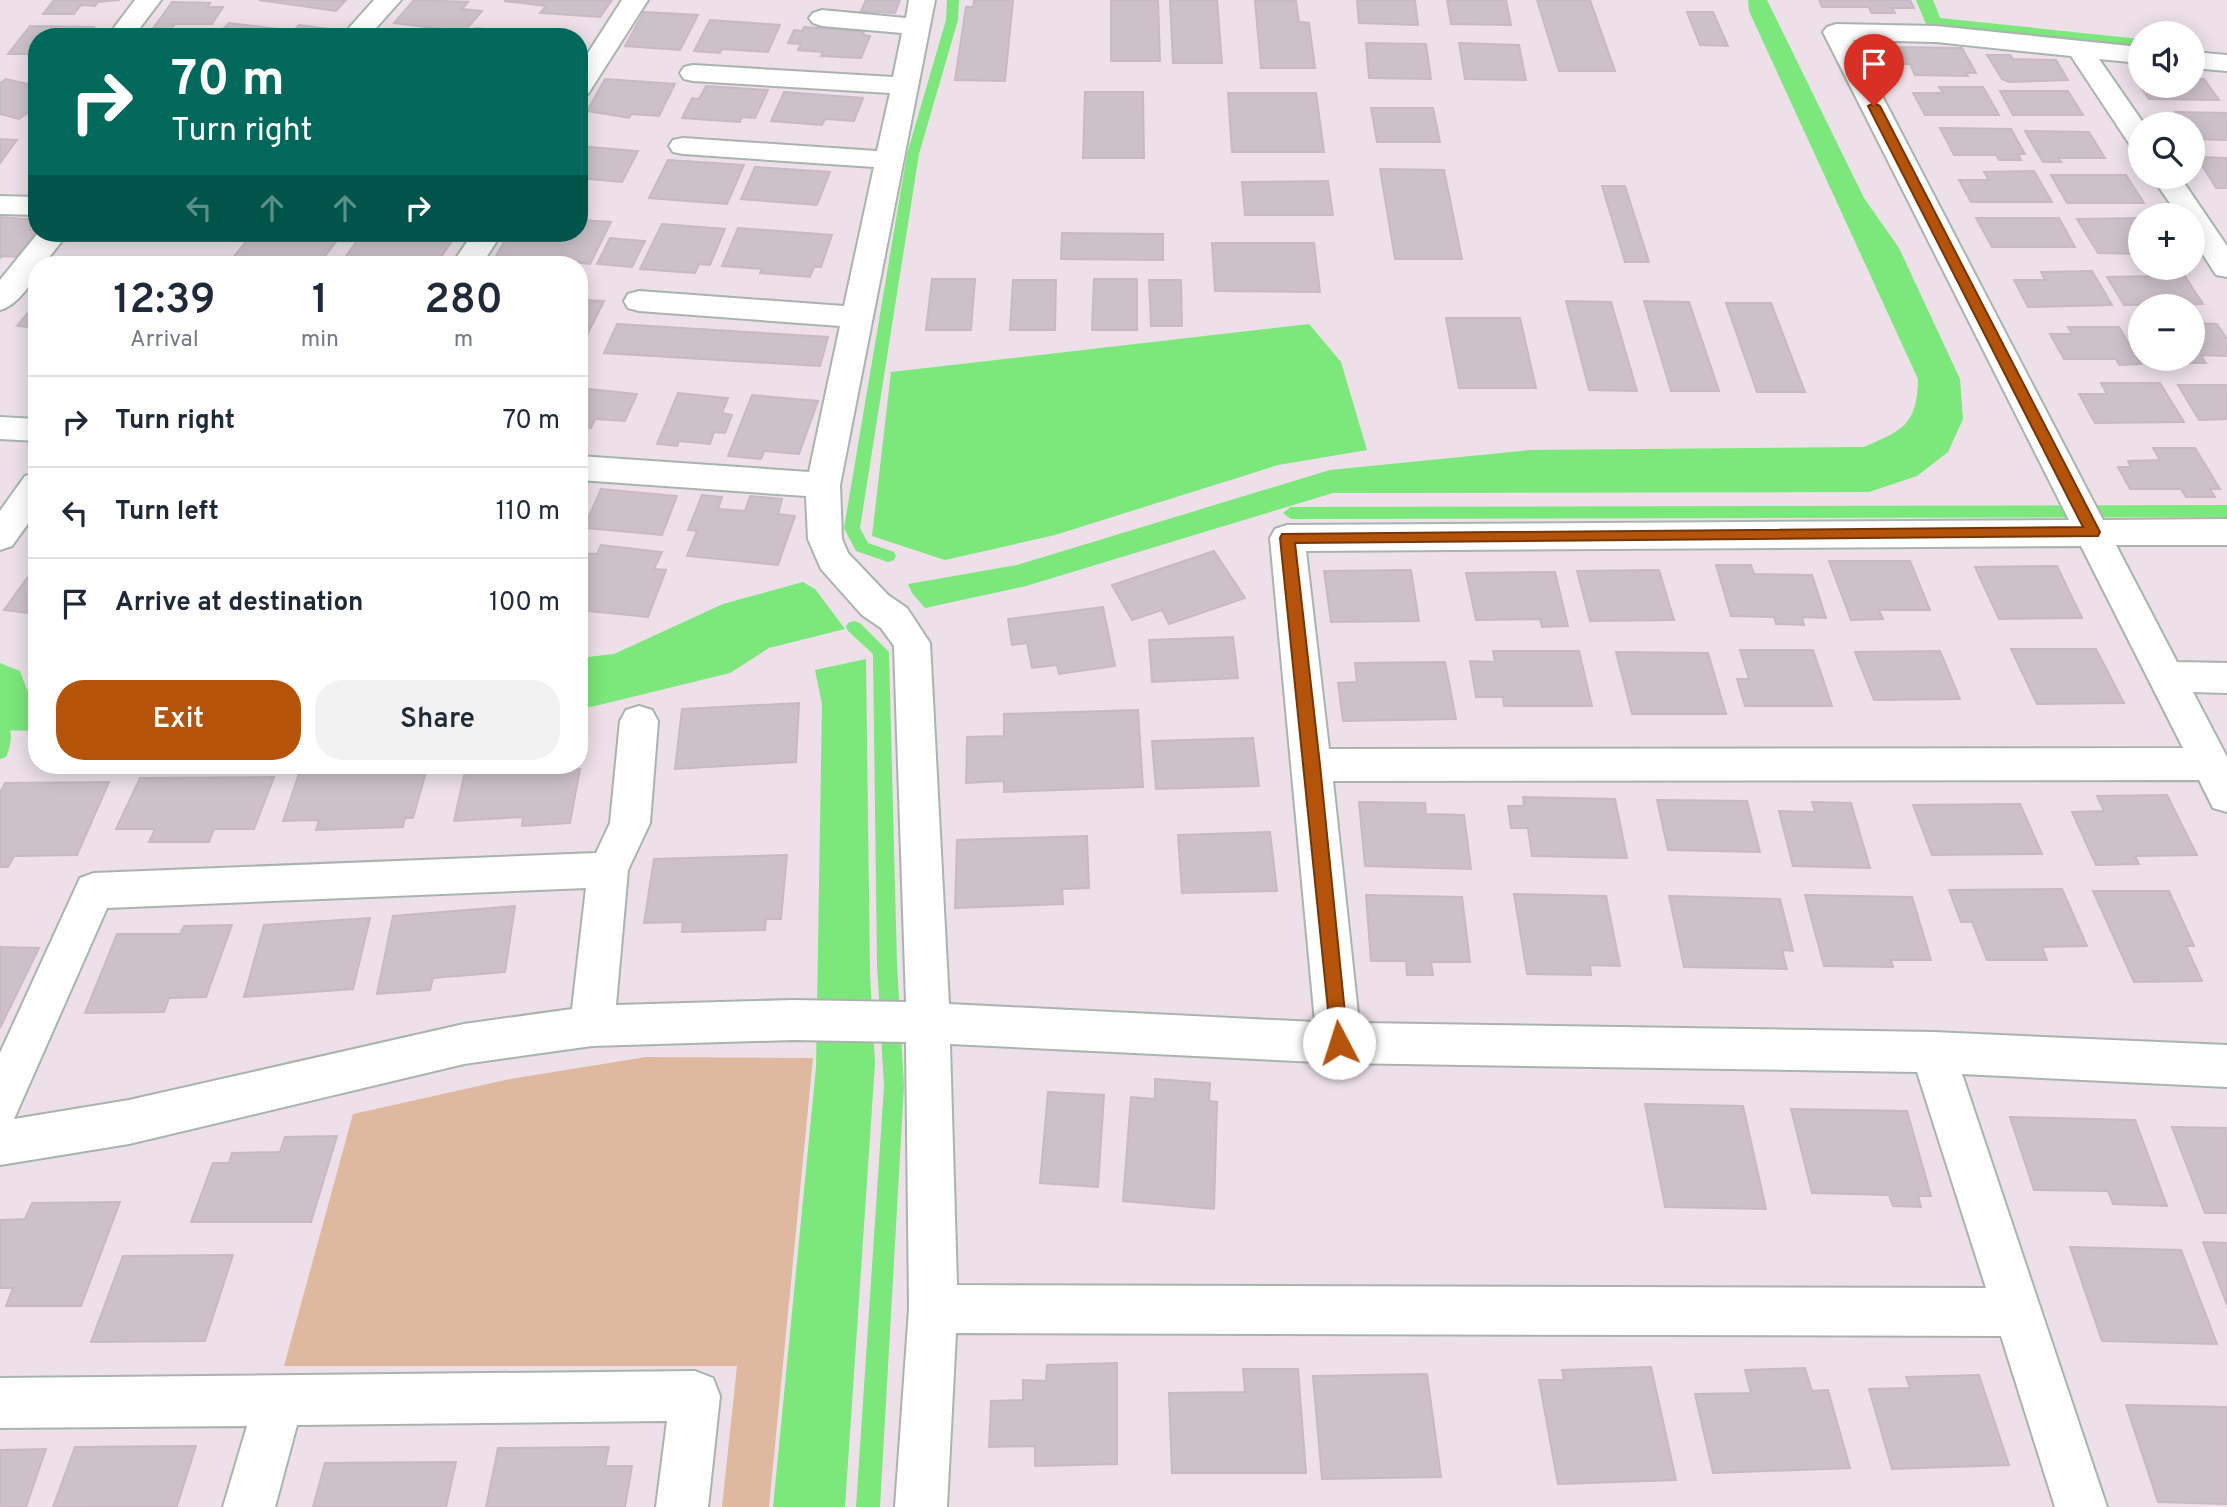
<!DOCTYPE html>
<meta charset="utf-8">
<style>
body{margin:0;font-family:Overpass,sans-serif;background:#f2f2f3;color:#1f2937;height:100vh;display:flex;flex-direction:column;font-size:26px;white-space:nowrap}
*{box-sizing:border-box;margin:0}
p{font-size:23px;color:#747a83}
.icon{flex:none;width:38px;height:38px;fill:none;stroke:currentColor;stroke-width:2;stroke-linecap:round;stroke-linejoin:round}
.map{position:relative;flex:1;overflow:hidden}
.details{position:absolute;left:28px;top:256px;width:560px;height:518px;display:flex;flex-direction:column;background:#fff;border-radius:28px;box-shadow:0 4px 18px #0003}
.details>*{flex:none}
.hud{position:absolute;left:28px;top:28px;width:560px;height:214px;border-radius:28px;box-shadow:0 4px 18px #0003;background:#00695c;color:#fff;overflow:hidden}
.buttons{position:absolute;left:2128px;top:21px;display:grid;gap:14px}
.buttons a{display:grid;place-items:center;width:77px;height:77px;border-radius:50%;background:#fff;box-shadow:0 4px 18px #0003;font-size:35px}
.pin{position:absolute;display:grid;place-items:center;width:60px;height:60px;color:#fff;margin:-72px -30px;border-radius:50% 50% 50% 0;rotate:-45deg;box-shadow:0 0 7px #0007}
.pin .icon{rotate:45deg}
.me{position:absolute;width:77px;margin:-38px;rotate:355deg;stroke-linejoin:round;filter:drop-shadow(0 0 5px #0008)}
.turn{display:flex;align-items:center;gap:24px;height:147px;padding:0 28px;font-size:32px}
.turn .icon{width:91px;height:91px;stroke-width:2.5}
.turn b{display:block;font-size:49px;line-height:60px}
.lanes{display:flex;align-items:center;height:66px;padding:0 28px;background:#0003;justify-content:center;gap:35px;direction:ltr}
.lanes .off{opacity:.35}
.eta{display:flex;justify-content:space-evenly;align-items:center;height:119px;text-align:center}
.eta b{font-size:42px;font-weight:600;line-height:49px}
.button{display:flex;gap:14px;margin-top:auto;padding:14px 28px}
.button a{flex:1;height:80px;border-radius:28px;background:#b45309;color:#fff;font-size:28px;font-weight:600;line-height:80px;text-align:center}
.button a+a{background:#f2f2f3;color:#1f2937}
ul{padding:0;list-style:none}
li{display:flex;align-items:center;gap:21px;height:91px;padding:0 28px;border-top:2px solid #e0e1e3}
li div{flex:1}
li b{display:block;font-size:26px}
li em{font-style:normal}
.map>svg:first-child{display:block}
</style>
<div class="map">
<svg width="2227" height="1507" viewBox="0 0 2227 1507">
<rect width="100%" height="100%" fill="#ede0e9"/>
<path fill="#dfb8a0" d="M646,1057L813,1058L769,1507H722L737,1366H284L353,1114L510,1079Z"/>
<path fill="#7ce77a" d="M1748,0H1767L1864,198L1899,248L1960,379L1963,419L1948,452L1917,476L1869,492L1333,493L1026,586L925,608L912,593L908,584L1017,565L1330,470L1530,450L1864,447C1903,430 1917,425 1918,379L1749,11Z
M1916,0H1933L1940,18L2140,39V46L1926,24Z
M1309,324L1341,362L1367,450L1278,465L1055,535L945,560L872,536L891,372Z
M803,582L815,589L845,629L769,648L730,673L591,707L579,705V658L614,654L723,604Z
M866,659L870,974L875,1063L845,1507H773L816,1067L822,704L815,670Z
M0,663L20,671L31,701H37V731L0,730Z"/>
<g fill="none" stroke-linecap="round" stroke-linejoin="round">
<path fill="#7ce77a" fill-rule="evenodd" d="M947,0H959L958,20L919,154L860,528L868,543L894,552L896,556L894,560L888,562L856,551L844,528L907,154L946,20Z
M2227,505V517L1291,519L1283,513L1291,507Z
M854,621L860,623L889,652L897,964L904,1086L880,1507H856L884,1086L877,964L873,654L848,631L846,627L848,623Z
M0,714L6,716C13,729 12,744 6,757L0,759Z"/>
</g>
<path fill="#cdc1c9" stroke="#c8b9c3" stroke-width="2" d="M54,0H120L98,2L95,6L81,5L74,14H43Z
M259,0H346L336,11Z
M414,0L468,2L462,9L482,11L464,32L394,23Z
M612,0L600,17L540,13L546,6L504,1Z
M866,0H900L895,13L861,11Z
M974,0H1013L1005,81L955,80L966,7H973Z
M1111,0H1158L1160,61H1111Z
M1170,0H1217L1222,63H1173Z
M1357,0H1415L1418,25L1359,23Z
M1447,0H1506L1511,25L1451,24Z
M1537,0H1590L1615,71H1559Z
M1819,0H1910L1914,8H1892L1895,13H1871L1869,7H1822Z
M1255,1H1296L1299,22L1309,23L1315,68H1261Z
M172,2L210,3L208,7H223L212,24H175L171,30H152Z
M644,12L698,15L680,50L625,46Z
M1687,12H1713L1728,46L1700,45Z
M710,20L780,25L768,52L722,49L720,53L694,51Z
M229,23L286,30L279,37H215Z
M299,25L343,31L337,37H288Z
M30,26L94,27L87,37H37L35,54H8Z
M804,27L864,31L863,35L870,36L861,58L821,56L823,52L798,50L801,44L788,43L794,30L802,31Z
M476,28L524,34L522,37H469Z
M160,30L188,37H132L137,33L152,37Z
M1366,43L1426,44L1431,79L1369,78Z
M1459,43L1519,45L1526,80L1465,79Z
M1885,47L1962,48L1976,73H1966L1968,76L1915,75L1910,64H1894Z
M1987,55H2010L2013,59L2056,60L2068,80L2009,82L2002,79Z
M6,79L37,86V106L19,119L0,114V83Z
M605,79L675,84L659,116L631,114L629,118L587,111Z
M2193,79H2204L2219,100L2149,99L2140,86H2193Z
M706,86L768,90L755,118L742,117L740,122L682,118L692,98L699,99Z
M1939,87H1983L1999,115H1925L1913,93H1943Z
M2000,91H2068L2083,115H2013Z
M784,92L863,98L854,121L825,119L822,125L771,121Z
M1085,92H1143L1144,158H1083Z
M1228,93H1316L1324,152H1232Z
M1371,108H1433L1440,142H1377Z
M2175,112L2227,113V140L2194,139L2193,124H2164L2160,117H2179Z
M1940,128L2011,129L2025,154H2018L2021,160H1999L1996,155H1954Z
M2025,131L2089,132L2105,158H2058L2061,162H2043Z
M0,139L17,140L0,163Z
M579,146L638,151L622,182L579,178Z
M2197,157L2227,158V188H2216Z
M668,160L744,165L727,204L649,198Z
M755,167L830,172L817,205L741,199Z
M1380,169L1444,170L1462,259H1395Z
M2034,171L2052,202H1971L1959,180H1989L1984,172Z
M2051,175H2126L2144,203H2067Z
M1328,181L1333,215H1245L1242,182Z
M1602,186H1625L1649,262H1625Z
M0,217L37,220L29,229L37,232L16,257L2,256L0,258Z
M1976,218H2059L2075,247H1992Z
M2140,218V254L2098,253L2077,219Z
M579,220L611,222L590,264L560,261L558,264H539L542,260L496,256L509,233H579Z
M662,224L725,229L710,265L699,264L695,273L640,269Z
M738,228L832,235L821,267H814L810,277L760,273L762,269L722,266Z
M253,233H283L338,239L319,264H228Z
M363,233H407L454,238L436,264H340Z
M1062,233L1163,234V260L1061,259Z
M610,238L645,241L632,267L597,264Z
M1212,243H1314L1320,292L1215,291Z
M2092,271L2112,305L2028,307L2014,280H2045L2041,272Z
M2170,271L2173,277L2185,276L2203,304L2124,305L2107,277L2161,276L2158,272Z
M932,279H975L971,330H926Z
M1094,279H1137V330H1092Z
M1013,280H1056L1055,330H1010Z
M1149,280H1181L1182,326H1151Z
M579,300L604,301L583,343L579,342Z
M1566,301L1611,302L1637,391L1589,390Z
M1644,301L1689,302L1719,391H1671Z
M37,302V328L17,326Z
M1726,303H1771L1805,392H1757Z
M1446,318H1520L1536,388H1459Z
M2193,323L2217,324L2227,339V356L2201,355L2206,363H2158L2155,359H2193Z
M617,324L828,337L820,366L604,353Z
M2068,327H2119L2141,364L2119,365L2116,359H2064L2050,334H2072Z
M2101,383H2160L2184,422L2095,423L2079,394H2107Z
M2178,385H2227V419L2199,420Z
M579,388L637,394L625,421L595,419L591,428L579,427Z
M678,393L728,398L722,413L732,415L725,433L714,432L710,444L679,441L677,446L657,444Z
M752,395L818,401L799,454L764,451L761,459L728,456Z
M2153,448H2195L2220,489H2210L2215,497H2186L2181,489H2130L2118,467H2131L2128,461L2160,460Z
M601,489L677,496L662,535L584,528Z
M702,495L722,497L718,509L745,511L750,496L782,499L778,514L795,516L778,565L687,556L697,531L688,530Z
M601,545L662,552L654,569L666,570L648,617L579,610V553L597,554Z
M1214,551L1245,598L1169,624L1162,610L1132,620L1112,585Z
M1829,561H1910L1930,610H1879L1883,619L1851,620Z
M37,564V614L4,610Z
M1716,565H1751L1754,574L1812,575L1826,618L1802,617L1804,625L1776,624L1774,617L1731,616Z
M2057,566L2082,618L1999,619L1975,567Z
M1411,570L1419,621L1331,622L1324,571Z
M1659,570L1674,620L1590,621L1577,571Z
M1555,572L1568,626L1542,627L1540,619L1476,620L1466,573Z
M1103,607L1115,666L1059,674L1057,665L1032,668L1027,643L1012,645L1008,619Z
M1233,637L1238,678L1152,682L1149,640Z
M2011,649H2096L2124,703L2037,704Z
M1740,650H1813L1832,706H1745L1737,679H1749Z
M1493,651H1579L1592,706H1504L1503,697H1476L1470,661L1495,662Z
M1940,651L1960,699L1874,700L1855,652Z
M1616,652L1708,653L1726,714H1632Z
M1445,662L1456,719L1343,721L1338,683L1357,682L1355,663Z
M799,703L796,762L675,769L682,709Z
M1138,710L1143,787L1004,792V781L966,783L967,737L1004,736V714Z
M1253,738L1259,786L1156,789L1152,741Z
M428,765L413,818H405L403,827L316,830L319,820L283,821L301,768Z
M500,765L498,773L580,769L570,823L522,826L523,817L454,821L466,767Z
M274,777L254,829H214L209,842H149L155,829H116L140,778Z
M109,782L77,855L14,856L8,867H0V793L5,783Z
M2167,795L2197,855L2135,856L2139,864L2096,865L2072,812L2104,811L2097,796Z
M1523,797L1615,799L1627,858L1532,856L1528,828H1511L1508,806H1524Z
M1657,800L1747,801L1760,852L1668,850Z
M1359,802L1425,803L1426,814L1464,815L1471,869L1365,866Z
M1812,802L1851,803L1870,868L1793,866L1779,811L1815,812Z
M2020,804L2042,854L1932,855L1913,805Z
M1270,832L1277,891L1182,893L1178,835Z
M1087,836L1089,888L1062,889L1063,904L955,908L957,840Z
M787,855L781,919H766L765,930L682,932L683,922L644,923L654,859Z
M2062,889L2087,946L2042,947L2047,960H1987L1972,922H1961L1949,890Z
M2093,891H2169L2194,946H2186L2202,981L2134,982Z
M1514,894L1606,896L1620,966L1590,965L1591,975L1527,974Z
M1366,895L1462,897L1470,962H1431L1433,975H1407L1406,961H1371Z
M1805,895L1912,897L1931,960H1891L1893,967L1824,966Z
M1669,896L1780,899L1793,951L1782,950L1787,969L1684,967Z
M515,906L505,972L433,978L430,990L377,994L393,916Z
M370,918L353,989L244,997L264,925Z
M232,925L206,997L169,998L164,1012L85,1013L117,934H180L184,926Z
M0,947L39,948L0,1028Z
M1155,1079L1210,1083L1209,1101L1217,1102L1214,1209L1123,1201L1131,1097L1155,1099Z
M1048,1092L1104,1095L1098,1187L1040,1183Z
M1645,1104L1743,1106L1766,1209L1665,1207Z
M1791,1109L1907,1111L1931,1196H1918L1921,1207L1893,1206L1889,1195L1812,1193Z
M2010,1117L2135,1120L2167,1206L2113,1204L2108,1191L2034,1190Z
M2172,1127L2227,1128V1213H2205Z
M337,1136L311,1222H191L213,1163H229L232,1153L280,1152L285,1137Z
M120,1202L81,1306H6L13,1288H0V1220L25,1219L32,1203Z
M2203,1242L2227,1243V1305Z
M2070,1247L2181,1250L2217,1344L2102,1341Z
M233,1255L205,1341L91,1342L123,1256Z
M1117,1363V1464L1035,1466V1446L989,1447L991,1401L1023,1400V1380L1046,1381L1047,1365Z
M1651,1367L1676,1480L1558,1484L1539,1380H1564L1562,1370Z
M1805,1368L1812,1391L1828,1390L1850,1468L1713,1473L1695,1394L1751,1393L1745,1370Z
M1243,1369H1298L1306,1473H1172L1169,1393L1245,1392Z
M1427,1374L1441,1477L1322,1479L1313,1376Z
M1979,1375L2009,1465L1892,1469L1869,1389L1910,1388L1906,1377Z
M2126,1405L2227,1407V1504L2158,1502Z
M196,1446L177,1506L53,1507L75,1447Z
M609,1447L605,1466H632L625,1507H486L498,1448Z
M46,1449L26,1507H0V1450Z
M456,1462L446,1507H313L325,1463Z"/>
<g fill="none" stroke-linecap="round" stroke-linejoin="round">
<defs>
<path id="minor" d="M135,0H161L133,37H107Z
M374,0H401L368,37H341Z
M622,0H648L588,94L579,96V67Z
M909,0H935L840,485L842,539L848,553L888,595L907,608L930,643L949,1004L1315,1022L1270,538L1275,529L1287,525L2069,520L1823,32L1827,27L1836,24L1936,26L2140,47V63L2099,59L2144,124H2140V147L2130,145L2071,56L1936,42L1853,40L2103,520L2227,519V545H2116L2177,662L2227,663V693L2193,692L2227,757V812L2213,808L2199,780L1333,781L1359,1023L1933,1032L2227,1045V1087L1962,1074L2107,1507H2055L2001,1336L956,1333L947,1507H895L909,1309L906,1042L793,1040L592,1046L464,1064L129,1144L0,1165V1053L80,878L94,873L596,853L610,823L620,721L626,710L639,706L652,710L658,721L650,823L628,870L616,1005L793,1000L906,1002L894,646L881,628L862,615L821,569L808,539L806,496L579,480V456L809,472L840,326L639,311L628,308L624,301L628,294L639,291L844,306L874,167L683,154L673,152L669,146L673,140L683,138L877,151L890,93L693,81L684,79L680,73L684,67L693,65L893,77L902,33L822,26L813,23L809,18L813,13L822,10L906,18ZM2081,546L2183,748L1329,749L1306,551ZM586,888L572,1009L464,1024L129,1100L14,1119L107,908ZM950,1044L1339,1063L1917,1072L1986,1288L957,1285Z
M2193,52L2227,55V71L2193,68Z
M2152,177H2180L2227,246V277L2216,275L2193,239V215H2178Z
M0,196L37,197V215L0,214Z
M38,233H68L44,264H37C37,281 16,306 0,310V280Z
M473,233H502L482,264H452Z
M0,417L37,419V441L0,439Z
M37,473V511L12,546L0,550V511L25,476Z
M695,1371L713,1378L720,1396L708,1507H656L667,1421L297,1425L275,1507H223L247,1426L0,1428V1378Z"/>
</defs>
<use href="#minor" stroke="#a9b4af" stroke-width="4"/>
<use href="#minor" fill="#fff" fill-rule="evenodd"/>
</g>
<path fill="#b45309" stroke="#753606" stroke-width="2" d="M1874,103L1880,106L2100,532L2098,536L1295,543L1320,765L1348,1043L1345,1049L1339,1052L1332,1049L1280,538L1282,534L2083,527L1868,106Z"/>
</svg>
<div class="buttons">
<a><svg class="icon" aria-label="sound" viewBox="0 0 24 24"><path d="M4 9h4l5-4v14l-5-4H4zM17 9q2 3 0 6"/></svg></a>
<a><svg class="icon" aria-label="search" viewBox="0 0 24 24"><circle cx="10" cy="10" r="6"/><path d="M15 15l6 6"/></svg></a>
<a>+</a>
<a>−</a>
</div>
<div class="pin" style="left:1874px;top:106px;background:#d93025"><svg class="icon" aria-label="arrive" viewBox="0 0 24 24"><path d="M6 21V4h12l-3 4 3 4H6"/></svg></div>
<svg class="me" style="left:1339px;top:1043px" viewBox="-20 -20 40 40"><circle r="19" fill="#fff"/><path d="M0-13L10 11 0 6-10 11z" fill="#b45309"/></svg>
<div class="hud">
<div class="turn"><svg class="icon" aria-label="right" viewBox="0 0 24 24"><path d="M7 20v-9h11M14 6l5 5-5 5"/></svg><div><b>70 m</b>Turn right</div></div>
<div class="lanes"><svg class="icon off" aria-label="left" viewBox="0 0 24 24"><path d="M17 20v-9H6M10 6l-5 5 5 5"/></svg><svg class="icon off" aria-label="ahead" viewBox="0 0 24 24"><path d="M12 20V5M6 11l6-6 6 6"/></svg><svg class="icon off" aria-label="ahead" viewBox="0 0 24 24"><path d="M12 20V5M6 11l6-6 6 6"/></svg><svg class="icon" aria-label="right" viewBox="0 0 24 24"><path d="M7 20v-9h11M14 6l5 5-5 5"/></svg></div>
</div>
<section class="details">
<div class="eta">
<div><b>12:39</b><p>Arrival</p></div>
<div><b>1</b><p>min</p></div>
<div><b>280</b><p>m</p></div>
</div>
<ul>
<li><svg class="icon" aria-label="right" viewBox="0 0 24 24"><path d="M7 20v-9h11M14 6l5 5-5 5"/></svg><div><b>Turn right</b></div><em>70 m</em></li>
<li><svg class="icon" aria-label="left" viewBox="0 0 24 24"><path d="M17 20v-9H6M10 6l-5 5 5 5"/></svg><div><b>Turn left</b></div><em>110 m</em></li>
<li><svg class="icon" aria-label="arrive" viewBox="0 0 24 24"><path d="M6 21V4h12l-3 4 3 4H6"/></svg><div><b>Arrive at destination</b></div><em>100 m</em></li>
</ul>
<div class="button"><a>Exit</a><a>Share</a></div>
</section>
</div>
